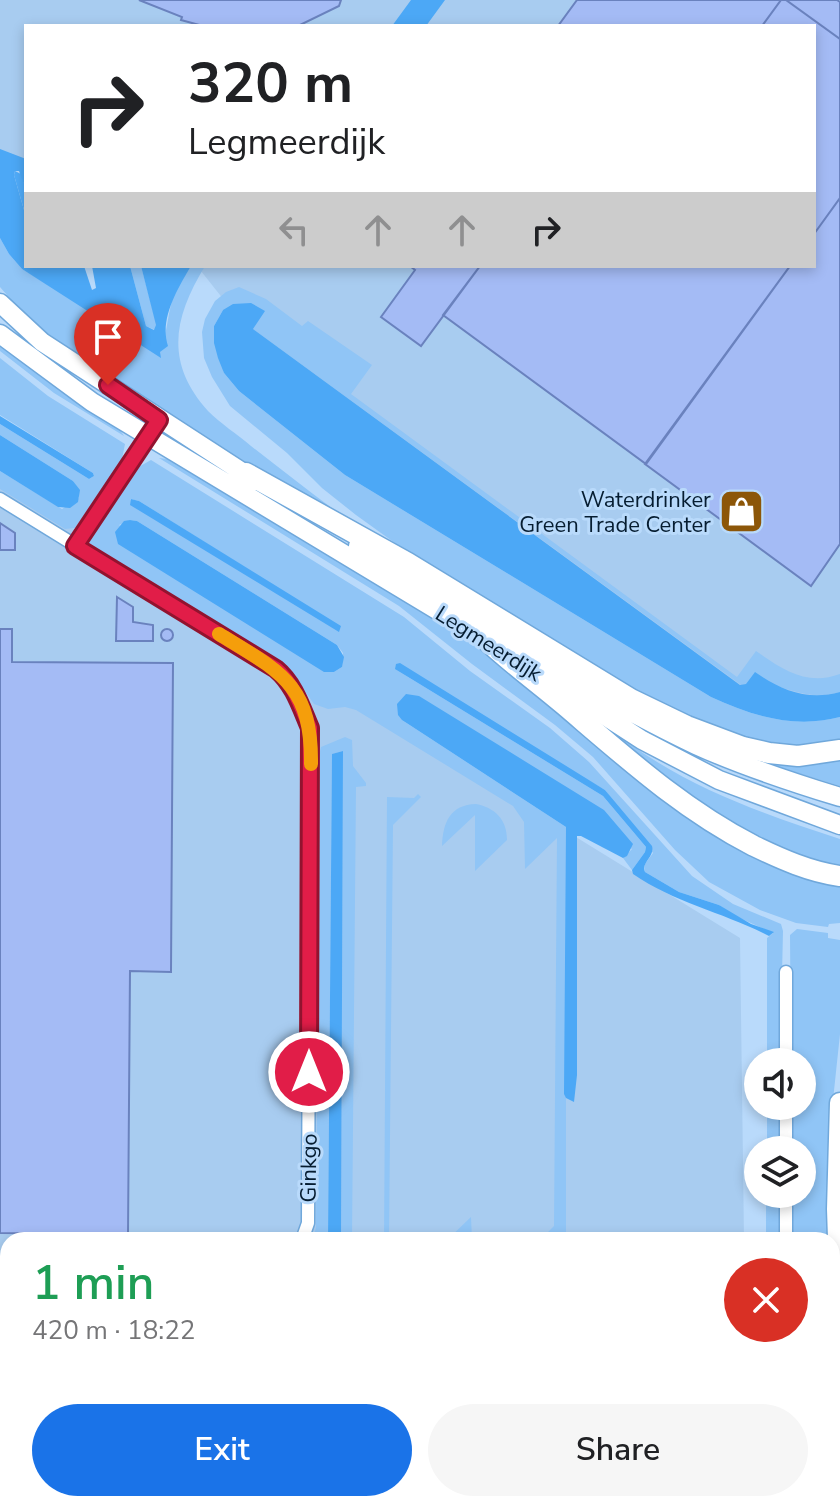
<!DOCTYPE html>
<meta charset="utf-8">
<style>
body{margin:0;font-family:"Nunito Sans",sans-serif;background:#f6f6f6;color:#202124;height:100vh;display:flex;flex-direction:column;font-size:30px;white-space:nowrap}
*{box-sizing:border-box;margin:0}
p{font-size:26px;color:#757577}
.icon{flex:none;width:44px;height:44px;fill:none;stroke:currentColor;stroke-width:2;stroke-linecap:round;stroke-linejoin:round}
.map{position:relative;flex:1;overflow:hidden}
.side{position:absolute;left:0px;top:1232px;width:840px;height:280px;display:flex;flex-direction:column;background:#fff;border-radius:24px 24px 0 0;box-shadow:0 4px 12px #0003}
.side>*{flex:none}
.guide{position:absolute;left:24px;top:24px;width:792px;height:244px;border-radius:0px;box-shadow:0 4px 12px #0003;background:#fff;color:#202124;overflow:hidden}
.fabs{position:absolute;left:744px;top:1048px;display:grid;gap:16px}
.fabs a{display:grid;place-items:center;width:72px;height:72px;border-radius:50%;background:#fff;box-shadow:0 4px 12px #0003;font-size:40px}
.pin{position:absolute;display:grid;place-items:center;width:68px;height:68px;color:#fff;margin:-82px -34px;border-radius:50% 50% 50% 0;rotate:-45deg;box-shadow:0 0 8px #0007}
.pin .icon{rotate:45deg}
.me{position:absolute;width:88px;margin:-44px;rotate:0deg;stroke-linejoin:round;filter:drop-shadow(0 0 6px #0008)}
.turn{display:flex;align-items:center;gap:28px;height:168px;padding:0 32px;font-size:36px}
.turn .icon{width:104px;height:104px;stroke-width:2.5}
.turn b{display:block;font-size:56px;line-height:68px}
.lanes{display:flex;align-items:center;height:76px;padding:0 32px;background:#0003;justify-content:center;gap:40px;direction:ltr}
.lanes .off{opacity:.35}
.round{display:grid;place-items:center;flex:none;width:84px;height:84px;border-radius:42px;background:#f6f6f6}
.overview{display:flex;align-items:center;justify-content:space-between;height:136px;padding:0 32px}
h1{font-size:48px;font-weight:600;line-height:60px;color:#1e9e55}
.button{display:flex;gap:16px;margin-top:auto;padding:16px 32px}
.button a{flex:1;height:92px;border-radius:48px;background:#1a73e8;color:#fff;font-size:32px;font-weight:600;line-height:92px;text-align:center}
.button a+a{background:#f6f6f6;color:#202124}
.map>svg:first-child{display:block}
</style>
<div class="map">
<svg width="840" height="1512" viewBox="0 0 840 1512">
<rect width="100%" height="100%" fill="#b9dafb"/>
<path fill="#a8ccf0" d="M0,0H840V700L742,699L239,319L197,266H814V26H26V168L0,158Z
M0,483L740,938L744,1240H8V1310L0,1309Z"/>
<path fill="#90c5f6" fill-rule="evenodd" d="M0,238L9,254L22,269L160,352C167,335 167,318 172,301C176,288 184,277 191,266H205C174,317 164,362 208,411C221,424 237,434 251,446C283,471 315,496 348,520L282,489L47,336L27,318L0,287Z
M130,266H141L157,326L155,330L146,326Z
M239,287L266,299L302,326L308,321L372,365L351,394L737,677L756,651C783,670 807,686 840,674V692C815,699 798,693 774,685C765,682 751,684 741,685L253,329L264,311L223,310L214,326L224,373L239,391L345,475L711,697C752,716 794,729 840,717V745L770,748L650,706L406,551L356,515L322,488L287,453L230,406L212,377L204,358L202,332L205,319L215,301L226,292Z
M0,343L118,427L124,436L54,393L0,351Z
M0,358L48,396L125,444L122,459L75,528L65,529L0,489V471L62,509L79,498V490L73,481L0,435V424L89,479L94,476L93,473L0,415Z
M159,458L176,460L487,653L622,762L840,883V923L829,924L828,927L796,923L760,910L709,882L675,850L593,757L555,725L472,664L399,606Z
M151,460L404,617L470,671L550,728L589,762L692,876L733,904L781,924L783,931L780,1062H767V938L773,933L731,914L719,905L679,892L645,872V864L653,853L605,790L395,669L603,796L646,847L645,852L632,870L623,858L632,849L402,720L566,827V1240H540L554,1226L557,838L525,869L524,822L513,806L356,710L345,707L328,709L314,704L288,667L90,545L89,536L135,469ZM130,499L139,501L342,628ZM130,520L137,521L337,645L343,653L342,667L334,672L119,525Z
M569,698C598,717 624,742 654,760C711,796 776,818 840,839V869L813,865L718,821Z
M345,737L352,740L353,766L366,783V786L356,787L352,1240H341L343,751L332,754L328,1240H313L316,1227L320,751L321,747Z
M740,755H840V786Z
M418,794L421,797L393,825L389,1240H384L387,797L414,798Z
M476,804C495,808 507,819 507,840L475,871V815L442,846C443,822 450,805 476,804Z
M797,929L828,933V938L840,940V1034L831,1119L829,1240H790V1194H802V1150H791V1106H802V1062H791L790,935Z
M767,1106H780V1150H767Z
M766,1194H780V1240H766Z
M471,1217L472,1240H447Z"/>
<path fill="#50acfa" d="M15,171L21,174L26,190V217L14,175Z
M672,1504H711V1512H672Z"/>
<path fill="#4ca8f6" d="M411,0H445L426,26H392Z
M0,149L26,159V190L19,171H15L14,175L26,217V266H84L92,290L96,288L92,266H130L146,326L154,330L156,325L141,266H191C178,288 159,319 168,346L160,352L161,358L22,269L9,254L0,238Z
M251,303L265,311L253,329L740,685L746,684L755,672C781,690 807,701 840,692V717C794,729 752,716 711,697L345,475L239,391L224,373L218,358L214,343V326L223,310L233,304Z
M0,416L93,473L94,476L89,479L0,424Z
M0,435L73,481L80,490L78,502L70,508L58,507L0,471Z
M131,499L139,501L341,626L339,632L135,508L130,505Z
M130,520L137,521L337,645L344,657L342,667L334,672H324L118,544L115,532L124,521Z
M400,663L605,790L652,846C655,857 641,862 645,872L679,892L719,905L751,924L774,932L769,936C725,913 675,903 633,874L632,870L645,852L646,847L603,796L395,669L396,664Z
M406,694L419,696L604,810L633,844L627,856L623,858L581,836H577V1075L574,1102L566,1098L564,1094L566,827L402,720L398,715L397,704Z
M343,751L341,1240H328L332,754Z"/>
<path fill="#a4bbf5" stroke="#6a82be" stroke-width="2" d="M139,0H341L339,6L298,26H203L181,20L182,17Z
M577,0H781L762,26H558Z
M781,0H786L840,39V198L814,234V26H762Z
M786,0H837L840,2V39Z
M840,198V544L811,586L645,464L790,266H814V234Z
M410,266H480L421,346L381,317L415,270Z
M480,266H790L646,464L443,315Z
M0,523L15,533V550H0Z
M117,597L133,607V622L153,625V641H116Z
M161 635a6 6 0 1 1 12 0a6 6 0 1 1-12 0Z
M0,629H12V662L173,663L171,972L130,971L128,1234L0,1233Z
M62,1504H100V1505H94V1512H62Z
M216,1504H247V1512H216Z
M281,1504H509V1512H281Z
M509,1504H640V1512H509Z
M715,1504H744V1510H715Z"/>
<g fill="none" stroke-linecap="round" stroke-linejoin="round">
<defs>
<path id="minor" d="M0,499L276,669C294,684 301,706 310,728L308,1223L302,1240
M75,546L151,432
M786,1062V972
M786,1150V1106
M786,1240V1194
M0,1297H8
M0,1372L8,1373
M785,1512V1504"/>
<path id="primary" d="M0,303L42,342L256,481
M0,334L92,402L495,645
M358,546C469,614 578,689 696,745C742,766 791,782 840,797
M537,672L642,740L719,780L840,825"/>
<path id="trunk" d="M246,473L408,563L631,699L687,726L743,747L769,753L798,756L840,750
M484,638C509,662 537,682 564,705C625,757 682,809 754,846C781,859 810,872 840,876
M840,1103L837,1209L840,1296"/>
</defs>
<use href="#minor" stroke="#70a8db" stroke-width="15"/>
<use href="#primary" stroke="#70a8db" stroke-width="21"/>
<use href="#trunk" stroke="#70a8db" stroke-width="23"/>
<use href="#minor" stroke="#fff" stroke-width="12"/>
<use href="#primary" stroke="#fff" stroke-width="18"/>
<use href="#trunk" stroke="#fff" stroke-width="20"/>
</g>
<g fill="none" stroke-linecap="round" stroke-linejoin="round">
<defs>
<path id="route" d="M108,385L159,420L75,546L276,669C294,684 301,707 310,728L309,1072"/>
</defs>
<use href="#route" stroke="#92132f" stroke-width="20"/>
<use href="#route" stroke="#e11d48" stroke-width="14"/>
<path stroke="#f59e0b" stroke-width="14" d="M219,634C279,671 312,684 311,764"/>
</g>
<defs>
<symbol id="shop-square" viewBox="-11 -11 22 22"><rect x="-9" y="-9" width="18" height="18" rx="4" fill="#8c5608" stroke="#b9dafb"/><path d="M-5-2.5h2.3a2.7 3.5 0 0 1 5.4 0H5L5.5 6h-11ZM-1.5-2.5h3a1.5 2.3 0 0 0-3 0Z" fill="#fff"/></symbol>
</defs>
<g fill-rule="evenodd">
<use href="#shop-square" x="716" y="486" width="51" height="51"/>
</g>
<g text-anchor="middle" stroke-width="6" stroke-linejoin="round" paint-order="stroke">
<g font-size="22" fill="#061d31" stroke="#b9dafb" text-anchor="end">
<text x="711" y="507">Waterdrinker<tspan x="711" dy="25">Green Trade Center</tspan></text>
</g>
<g font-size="22" fill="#061d31" stroke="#b9dafb">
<text transform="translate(489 643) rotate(32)" y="8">Legmeerdijk</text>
<text transform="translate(308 1168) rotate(-89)" y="8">Ginkgo</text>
</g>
</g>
</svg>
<div class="fabs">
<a><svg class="icon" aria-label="sound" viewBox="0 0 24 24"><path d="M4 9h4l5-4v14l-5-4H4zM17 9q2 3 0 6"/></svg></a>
<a><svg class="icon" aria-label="layers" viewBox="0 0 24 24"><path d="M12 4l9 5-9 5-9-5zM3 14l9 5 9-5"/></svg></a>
</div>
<div class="pin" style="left:108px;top:385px;background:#d93025"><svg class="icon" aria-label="arrive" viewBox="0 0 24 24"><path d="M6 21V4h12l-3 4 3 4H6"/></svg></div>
<svg class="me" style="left:309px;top:1072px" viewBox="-20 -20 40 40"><circle r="17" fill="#e11d48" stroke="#fff" stroke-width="3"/><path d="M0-11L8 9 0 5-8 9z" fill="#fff"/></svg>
<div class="guide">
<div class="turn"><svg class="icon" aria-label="right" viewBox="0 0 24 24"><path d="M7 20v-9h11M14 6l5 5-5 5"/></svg><div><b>320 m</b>Legmeerdijk</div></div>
<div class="lanes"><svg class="icon off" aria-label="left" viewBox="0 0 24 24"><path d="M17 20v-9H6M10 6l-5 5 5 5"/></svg><svg class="icon off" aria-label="ahead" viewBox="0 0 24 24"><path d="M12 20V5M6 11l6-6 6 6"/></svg><svg class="icon off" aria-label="ahead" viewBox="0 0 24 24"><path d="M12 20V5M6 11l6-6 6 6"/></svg><svg class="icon" aria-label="right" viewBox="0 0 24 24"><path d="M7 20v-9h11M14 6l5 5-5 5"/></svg></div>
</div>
<section class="side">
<div class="overview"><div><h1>1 min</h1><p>420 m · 18:22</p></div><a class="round" style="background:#d93025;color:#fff"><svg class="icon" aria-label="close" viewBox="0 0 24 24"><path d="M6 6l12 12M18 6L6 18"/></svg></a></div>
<div class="button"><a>Exit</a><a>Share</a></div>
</section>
</div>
